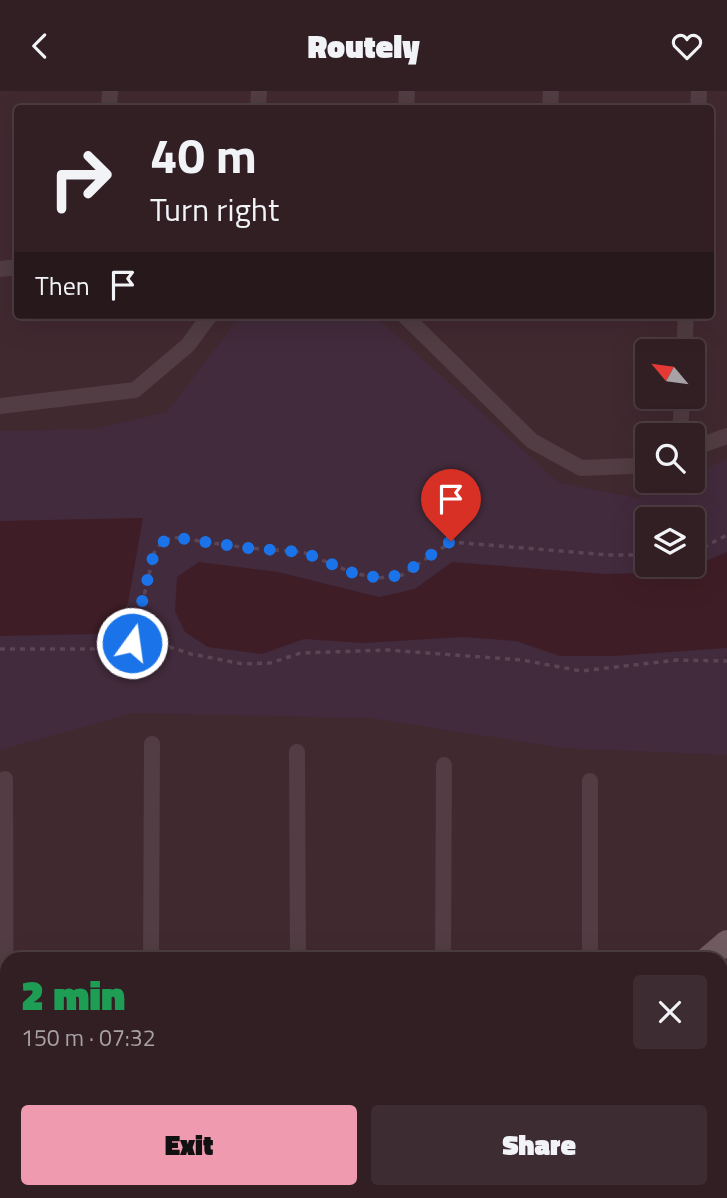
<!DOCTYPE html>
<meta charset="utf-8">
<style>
body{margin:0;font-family:"Titillium Web",sans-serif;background:#3d2c31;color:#f1f3f6;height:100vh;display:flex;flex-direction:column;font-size:26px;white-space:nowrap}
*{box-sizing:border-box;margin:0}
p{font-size:23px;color:#a8a2a6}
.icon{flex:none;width:38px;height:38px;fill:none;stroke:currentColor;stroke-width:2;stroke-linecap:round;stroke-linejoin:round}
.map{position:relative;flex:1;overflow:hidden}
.drawer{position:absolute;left:0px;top:861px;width:728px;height:247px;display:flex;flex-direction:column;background:#311f24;border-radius:21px 21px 0 0;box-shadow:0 7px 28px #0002,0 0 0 2px #4c3d41}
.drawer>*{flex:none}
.hud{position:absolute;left:14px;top:14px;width:700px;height:214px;border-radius:7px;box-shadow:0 7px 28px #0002,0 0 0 2px #4c3d41;background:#311f24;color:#f1f3f6;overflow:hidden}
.needle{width:46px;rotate:299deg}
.fabs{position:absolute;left:635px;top:248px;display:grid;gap:14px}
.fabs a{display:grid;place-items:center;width:70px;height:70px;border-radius:7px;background:#311f24;box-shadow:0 7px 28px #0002,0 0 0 2px #4c3d41;font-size:35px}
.pin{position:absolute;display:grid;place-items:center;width:60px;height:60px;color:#fff;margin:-72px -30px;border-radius:50% 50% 50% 0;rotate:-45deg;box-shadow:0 0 7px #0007}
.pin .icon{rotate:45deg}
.me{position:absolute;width:77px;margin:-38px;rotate:14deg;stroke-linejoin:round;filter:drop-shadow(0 0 5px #0008)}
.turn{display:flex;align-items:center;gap:24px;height:147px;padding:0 21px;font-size:32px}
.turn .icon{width:91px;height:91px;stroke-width:2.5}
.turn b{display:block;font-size:49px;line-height:60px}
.then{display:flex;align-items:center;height:66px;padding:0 21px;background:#0003;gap:14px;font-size:26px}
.round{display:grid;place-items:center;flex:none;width:74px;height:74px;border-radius:7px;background:#3d2c31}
.headline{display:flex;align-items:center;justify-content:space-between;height:119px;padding:0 21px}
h1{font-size:42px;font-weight:800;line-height:52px;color:#1e9e55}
.action{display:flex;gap:14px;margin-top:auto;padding:14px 21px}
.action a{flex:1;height:80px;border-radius:7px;background:#f09ab0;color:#111;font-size:28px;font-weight:800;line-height:80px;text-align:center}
.action a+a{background:#3d2c31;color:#f1f3f6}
header{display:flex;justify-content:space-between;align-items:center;height:91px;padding:0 21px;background:#311f24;font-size:32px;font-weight:800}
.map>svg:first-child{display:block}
</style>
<header><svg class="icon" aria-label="back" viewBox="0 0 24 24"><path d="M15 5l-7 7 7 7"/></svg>Routely<svg class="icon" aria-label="heart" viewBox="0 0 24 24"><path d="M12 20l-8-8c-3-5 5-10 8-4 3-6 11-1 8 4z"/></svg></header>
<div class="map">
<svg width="727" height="1107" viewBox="0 0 727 1107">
<rect width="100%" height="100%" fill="#412930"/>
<path fill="#422b3c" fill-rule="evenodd" d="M241,224H374L559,392L638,407L678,390H693V383L727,368V664L563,657L369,627L134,622L0,659V340L94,338L167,321ZM648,429H693V474H648Z"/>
<path fill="#3f1d26" d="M143,427L128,512L112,532L96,543L0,545V430Z
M727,461V557L613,565H560L516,550L463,546L363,552L304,548L262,563L208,556L185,541L175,520L177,486L199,471L278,481L379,506L415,498L452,471L605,483L680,481Z"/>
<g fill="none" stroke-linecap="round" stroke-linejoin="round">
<path stroke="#5a4555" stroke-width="3.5" stroke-dasharray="5 5" stroke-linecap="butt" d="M693,457L706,455L727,444
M133,552L154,462L161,452L172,446L247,457L303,461L353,482L379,487L402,484L451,451L609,464H648
M0,558H96L133,552L164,554L191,563L243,573L270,572L301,562L388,559L522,569L581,580L677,569L727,570
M0,1070L7,1068"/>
<path stroke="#513d43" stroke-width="16" d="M109,18L110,0
M258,18L259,0
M406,18L407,0
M550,18L551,0
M698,18L699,0
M0,178L18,176
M404,224L532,350L581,377L633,375L648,371
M684,261L686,224
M0,315L135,299L188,254L210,224
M680,345L682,306
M693,357L727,345
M297,661L298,868
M5,688L6,1036
M151,868L152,653
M443,868L444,674
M590,868V690"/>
<path stroke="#644c51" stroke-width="23" d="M721,948L727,936
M636,1107L638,1101
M662,1107L663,1101"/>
<path stroke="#715c62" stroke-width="24" d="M707,868L727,851
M721,919L727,915
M0,1038L7,1036
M0,1097L7,1095"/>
</g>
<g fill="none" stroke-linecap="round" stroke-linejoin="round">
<path stroke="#1a73e8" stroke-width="12" stroke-dasharray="0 21.6" d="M132,552L154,462L161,452L172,446L247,457L303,461L353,482L379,487L402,484L451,450"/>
</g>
</svg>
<div class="fabs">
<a><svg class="needle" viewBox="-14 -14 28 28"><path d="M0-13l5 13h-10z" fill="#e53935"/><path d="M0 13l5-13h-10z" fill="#a8a2a6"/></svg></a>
<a><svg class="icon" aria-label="search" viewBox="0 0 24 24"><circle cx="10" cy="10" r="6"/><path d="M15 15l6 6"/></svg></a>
<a><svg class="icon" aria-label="layers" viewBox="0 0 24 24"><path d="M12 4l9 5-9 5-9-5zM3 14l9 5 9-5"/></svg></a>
</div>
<div class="pin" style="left:451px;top:450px;background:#d93025"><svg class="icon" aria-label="arrive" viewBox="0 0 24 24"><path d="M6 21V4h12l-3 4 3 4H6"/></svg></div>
<svg class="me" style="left:132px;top:552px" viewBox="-20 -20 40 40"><circle r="17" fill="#1a73e8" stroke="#fff" stroke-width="3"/><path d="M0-11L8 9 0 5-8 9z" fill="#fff"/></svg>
<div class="hud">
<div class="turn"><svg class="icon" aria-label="right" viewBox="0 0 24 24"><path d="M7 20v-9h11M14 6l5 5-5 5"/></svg><div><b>40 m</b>Turn right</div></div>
<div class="then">Then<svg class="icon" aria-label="arrive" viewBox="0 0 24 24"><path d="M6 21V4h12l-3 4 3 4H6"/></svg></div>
</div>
<section class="drawer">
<div class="headline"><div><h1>2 min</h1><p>150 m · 07:32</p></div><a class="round"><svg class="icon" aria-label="close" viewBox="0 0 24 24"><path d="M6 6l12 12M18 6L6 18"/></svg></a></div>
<div class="action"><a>Exit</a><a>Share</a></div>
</section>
</div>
